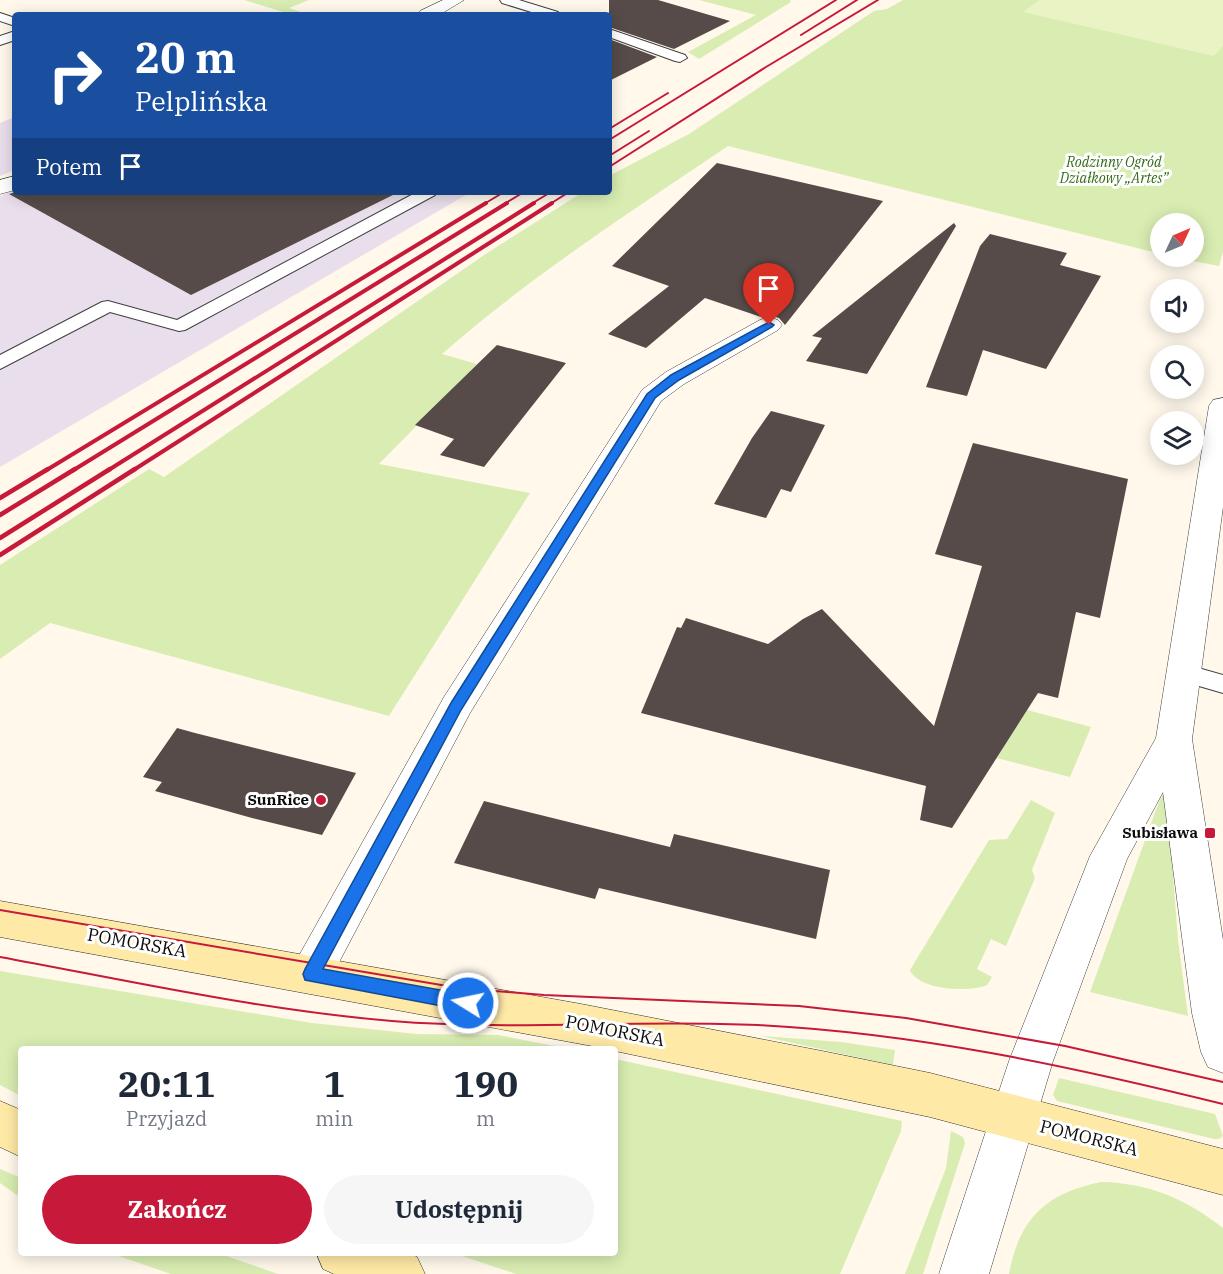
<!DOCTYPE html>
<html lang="pl">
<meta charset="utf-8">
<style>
body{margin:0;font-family:"IBM Plex Serif",serif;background:#f6f6f7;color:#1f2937;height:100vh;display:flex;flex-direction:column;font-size:22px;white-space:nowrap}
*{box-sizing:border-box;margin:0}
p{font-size:20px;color:#747a83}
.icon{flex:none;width:33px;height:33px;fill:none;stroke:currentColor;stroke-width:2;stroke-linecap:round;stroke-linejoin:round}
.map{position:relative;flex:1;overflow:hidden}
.sheet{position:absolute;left:18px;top:1046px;width:600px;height:210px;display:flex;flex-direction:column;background:#fff;border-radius:6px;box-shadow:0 3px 15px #0003}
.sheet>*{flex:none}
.banner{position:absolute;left:12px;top:12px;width:600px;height:183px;border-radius:6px;box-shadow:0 3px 15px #0003;background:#1a4fa0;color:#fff;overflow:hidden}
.needle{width:39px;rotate:46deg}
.tools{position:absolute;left:1150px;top:213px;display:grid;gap:12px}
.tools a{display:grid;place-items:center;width:54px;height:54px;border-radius:50%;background:#fff;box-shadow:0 3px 15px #0003;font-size:30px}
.pin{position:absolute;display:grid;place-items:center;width:51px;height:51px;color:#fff;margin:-62px -26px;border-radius:50% 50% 50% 0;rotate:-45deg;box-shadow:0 0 6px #0007}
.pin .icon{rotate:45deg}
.me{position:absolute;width:66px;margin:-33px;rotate:280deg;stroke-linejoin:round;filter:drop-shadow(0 0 4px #0008)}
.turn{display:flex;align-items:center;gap:21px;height:126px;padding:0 24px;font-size:27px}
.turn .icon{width:78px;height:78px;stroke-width:2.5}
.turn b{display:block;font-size:42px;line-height:51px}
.then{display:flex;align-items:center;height:57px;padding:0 24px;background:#0003;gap:12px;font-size:22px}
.eta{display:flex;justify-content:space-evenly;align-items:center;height:102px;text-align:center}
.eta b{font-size:36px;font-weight:700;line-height:42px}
.button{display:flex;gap:12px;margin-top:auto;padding:12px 24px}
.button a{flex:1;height:69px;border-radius:36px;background:#c7193a;color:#fff;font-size:24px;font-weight:700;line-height:69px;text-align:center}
.button a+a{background:#f6f6f7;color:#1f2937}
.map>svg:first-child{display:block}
</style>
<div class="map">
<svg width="1223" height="1274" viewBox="0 0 1223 1274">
<rect width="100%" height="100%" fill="#fff8eb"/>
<path fill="#e9dfec" d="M15,117V170L0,176V123Z
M15,190V192H471L0,467V196Z"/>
<path fill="#d9edb2" d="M244,0H309L289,8L306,14L293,15Z
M699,0H790L791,2L699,59L688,52L756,15Z
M903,0H1223V251L1219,266L1172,257L1194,256V224H1161V254L728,146C630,212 531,276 442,354L477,364L379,464L530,493L389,716L50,623L0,659V565L149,469L164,477L487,253L583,192H609V176L689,134L874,11L887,9Z
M1027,710L1091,727L1070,777L997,758Z
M1165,794L1167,797L1178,940L1188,1016L1090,992L1161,796Z
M1031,800L1055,813L1032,870L1035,878L1006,946L991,939L977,969L992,977L987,985C969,993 918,990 910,970L989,840L1007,839Z
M0,971L312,1023L417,1034L498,1035L565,1048H21V1096L0,1085Z
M761,1036L841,1042L895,1050L893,1065Z
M615,1059L902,1121L901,1131L840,1274H516L453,1253L615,1252Z
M1059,1078L1215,1114L1223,1136L1219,1139H1214L1057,1101L1053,1095Z
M951,1131L963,1137L965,1143L923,1274H905L946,1168Z
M0,1169L21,1178V1198L0,1183Z
M1101,1182C1149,1183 1186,1199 1223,1228V1274H1009C1019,1219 1046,1193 1101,1182Z
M110,1253H218L278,1274H171Z"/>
<path fill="#e9f3c4" d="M1039,0H1223V46L1214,56L1023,12Z"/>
<path fill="#564b48" d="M609,0H658L730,21L674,49L609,27Z
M609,39L657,57L609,81Z
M717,163L883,201L785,325L779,318L770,315L761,317L705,298L646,348L608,334L669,286L612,266Z
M16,192H399L191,295L9,194Z
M954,223L956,226L867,374L806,361L822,338L812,336Z
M990,234L1067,253L1060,265L1101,276L1046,369L983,350L967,396L926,387L980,246Z
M497,345L566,363L484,467L440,455L454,439L415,425Z
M771,411L825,425L791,492L781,489L766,518L714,504L752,438Z
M973,443L1128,479L1100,618L1076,612L1058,698L1038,693L952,828L920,820L926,786L641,713L677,627L681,628L686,618L768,644L803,619L822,609L934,726L982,566L935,554Z
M177,728L195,733L356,773L322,835L252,818L155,791L162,782L143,777Z
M484,801L670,847L674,834L830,870L816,939L599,888L595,899L454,863Z"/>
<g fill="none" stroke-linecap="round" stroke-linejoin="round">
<defs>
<path id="service" d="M500,0H519L558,12L560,15H541L502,3Z
M0,13L15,18V26L0,21Z
M609,29L685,55L687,58L680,62L675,61L609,37Z
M15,31V40L0,45V36Z
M417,192H437L435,195L185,330L179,331L110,312L0,369V355L102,302L108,301L177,320Z
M1184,664L1223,675V693L1175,679L1172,673L1175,667Z"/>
<path id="minor" d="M443,0H464L439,15H417L420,11Z
M15,176V190L0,194V180Z
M769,317L778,320L782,325L778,330L684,384L661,401L470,713L326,987L311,993L296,987L290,974L296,961L444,697L642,390L666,372L760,320Z
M1223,398V507L1192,739L1223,940V1073L1208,1067L1201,1052L1192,1013L1163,792L1127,859L1053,1061L989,1274H939L1009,1061L1090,856L1156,738L1209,406L1213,400Z"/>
<path id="secondary" d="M0,901L581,1004L827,1052L930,1073L1223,1149V1195L930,1117L615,1051V1048H603L0,937Z
M0,1101L21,1110V1157L0,1147Z
M316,1252H407L417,1257L425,1274H334L323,1269Z"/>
</defs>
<use href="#service" stroke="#3f3f3f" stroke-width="2"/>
<use href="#minor" stroke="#3f3f3f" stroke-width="1"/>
<use href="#secondary" stroke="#2e2e2e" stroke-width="1"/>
<use href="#service" fill="#fff" fill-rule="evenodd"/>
<use href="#minor" fill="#fff" fill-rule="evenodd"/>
<use href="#secondary" fill="#ffe9a6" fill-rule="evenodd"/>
<path stroke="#c7193a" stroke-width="2" d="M0,910L459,988L544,995L799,1006L906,1018L1065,1046L1223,1082
M0,957C130,981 260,1010 392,1021C514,1031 636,1019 758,1025C916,1033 1070,1066 1223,1104"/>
<path stroke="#c7193a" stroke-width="2" d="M801,35L857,0
M609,129L668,93
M609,140L836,0
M609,156L649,131
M609,167L766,67L878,0
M484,204L504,192
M504,204L524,192
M531,204L551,192
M550,204L569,192"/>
<path stroke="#c7193a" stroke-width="4" d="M45,471L486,203
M72,471L507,203
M107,471L534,203
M132,471L552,203"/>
<path stroke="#c7193a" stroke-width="4.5" d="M0,498L48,469
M0,515L75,469
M0,538L110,469
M0,555L135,469"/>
</g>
<path fill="#1a73e8" stroke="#114b97" stroke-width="1.5" d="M769,322L774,325L772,327L679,380L655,398L461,710L323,969L468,995L475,997L477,1003L475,1009L468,1011L305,980L303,974L305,969L451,703L647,394L671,375Z"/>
<g fill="#c7193a" stroke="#fff" stroke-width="2">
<circle cx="321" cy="800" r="6"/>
<rect x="1204" y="827" width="12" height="12" rx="3"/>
</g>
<g text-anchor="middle" stroke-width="6" stroke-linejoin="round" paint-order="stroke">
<g font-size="14" font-style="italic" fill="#346917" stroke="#fff">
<text x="1114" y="167">Rodzinny Ogród<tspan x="1114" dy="16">Działkowy „Artes”</tspan></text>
</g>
<g font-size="15" font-weight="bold" fill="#0c0c0c" stroke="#fff" text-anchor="end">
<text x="309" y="805">SunRice</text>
<text x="1198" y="838">Subisława</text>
</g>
<g font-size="18" fill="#0c0c0c" stroke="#fff">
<text transform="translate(137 943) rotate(10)" y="6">POMORSKA</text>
<text transform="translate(615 1031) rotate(11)" y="6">POMORSKA</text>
<text transform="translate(1089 1138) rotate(14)" y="6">POMORSKA</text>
</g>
</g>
</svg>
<div class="tools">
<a><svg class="needle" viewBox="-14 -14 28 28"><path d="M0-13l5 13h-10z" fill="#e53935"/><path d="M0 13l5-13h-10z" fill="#747a83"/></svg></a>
<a><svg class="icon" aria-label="sound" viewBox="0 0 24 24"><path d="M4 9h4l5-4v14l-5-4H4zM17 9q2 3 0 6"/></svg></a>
<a><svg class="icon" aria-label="search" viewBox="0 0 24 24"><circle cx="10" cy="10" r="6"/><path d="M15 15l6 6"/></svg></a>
<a><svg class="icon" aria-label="layers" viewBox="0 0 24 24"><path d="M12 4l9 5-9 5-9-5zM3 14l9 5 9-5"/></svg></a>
</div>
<div class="pin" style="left:769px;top:325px;background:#d93025"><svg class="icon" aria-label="arrive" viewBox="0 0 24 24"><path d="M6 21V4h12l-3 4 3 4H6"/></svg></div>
<svg class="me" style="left:468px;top:1003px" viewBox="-20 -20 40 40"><circle r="17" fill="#1a73e8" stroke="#fff" stroke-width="3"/><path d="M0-11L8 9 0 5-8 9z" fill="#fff"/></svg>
<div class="banner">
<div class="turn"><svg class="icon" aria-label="right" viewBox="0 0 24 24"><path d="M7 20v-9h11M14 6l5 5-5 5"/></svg><div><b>20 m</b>Pelplińska</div></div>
<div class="then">Potem<svg class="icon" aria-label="arrive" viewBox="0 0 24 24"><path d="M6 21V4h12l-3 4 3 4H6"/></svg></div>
</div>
<section class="sheet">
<div class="eta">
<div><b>20:11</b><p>Przyjazd</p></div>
<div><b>1</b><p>min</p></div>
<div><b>190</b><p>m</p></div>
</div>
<div class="button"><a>Zakończ</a><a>Udostępnij</a></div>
</section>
</div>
